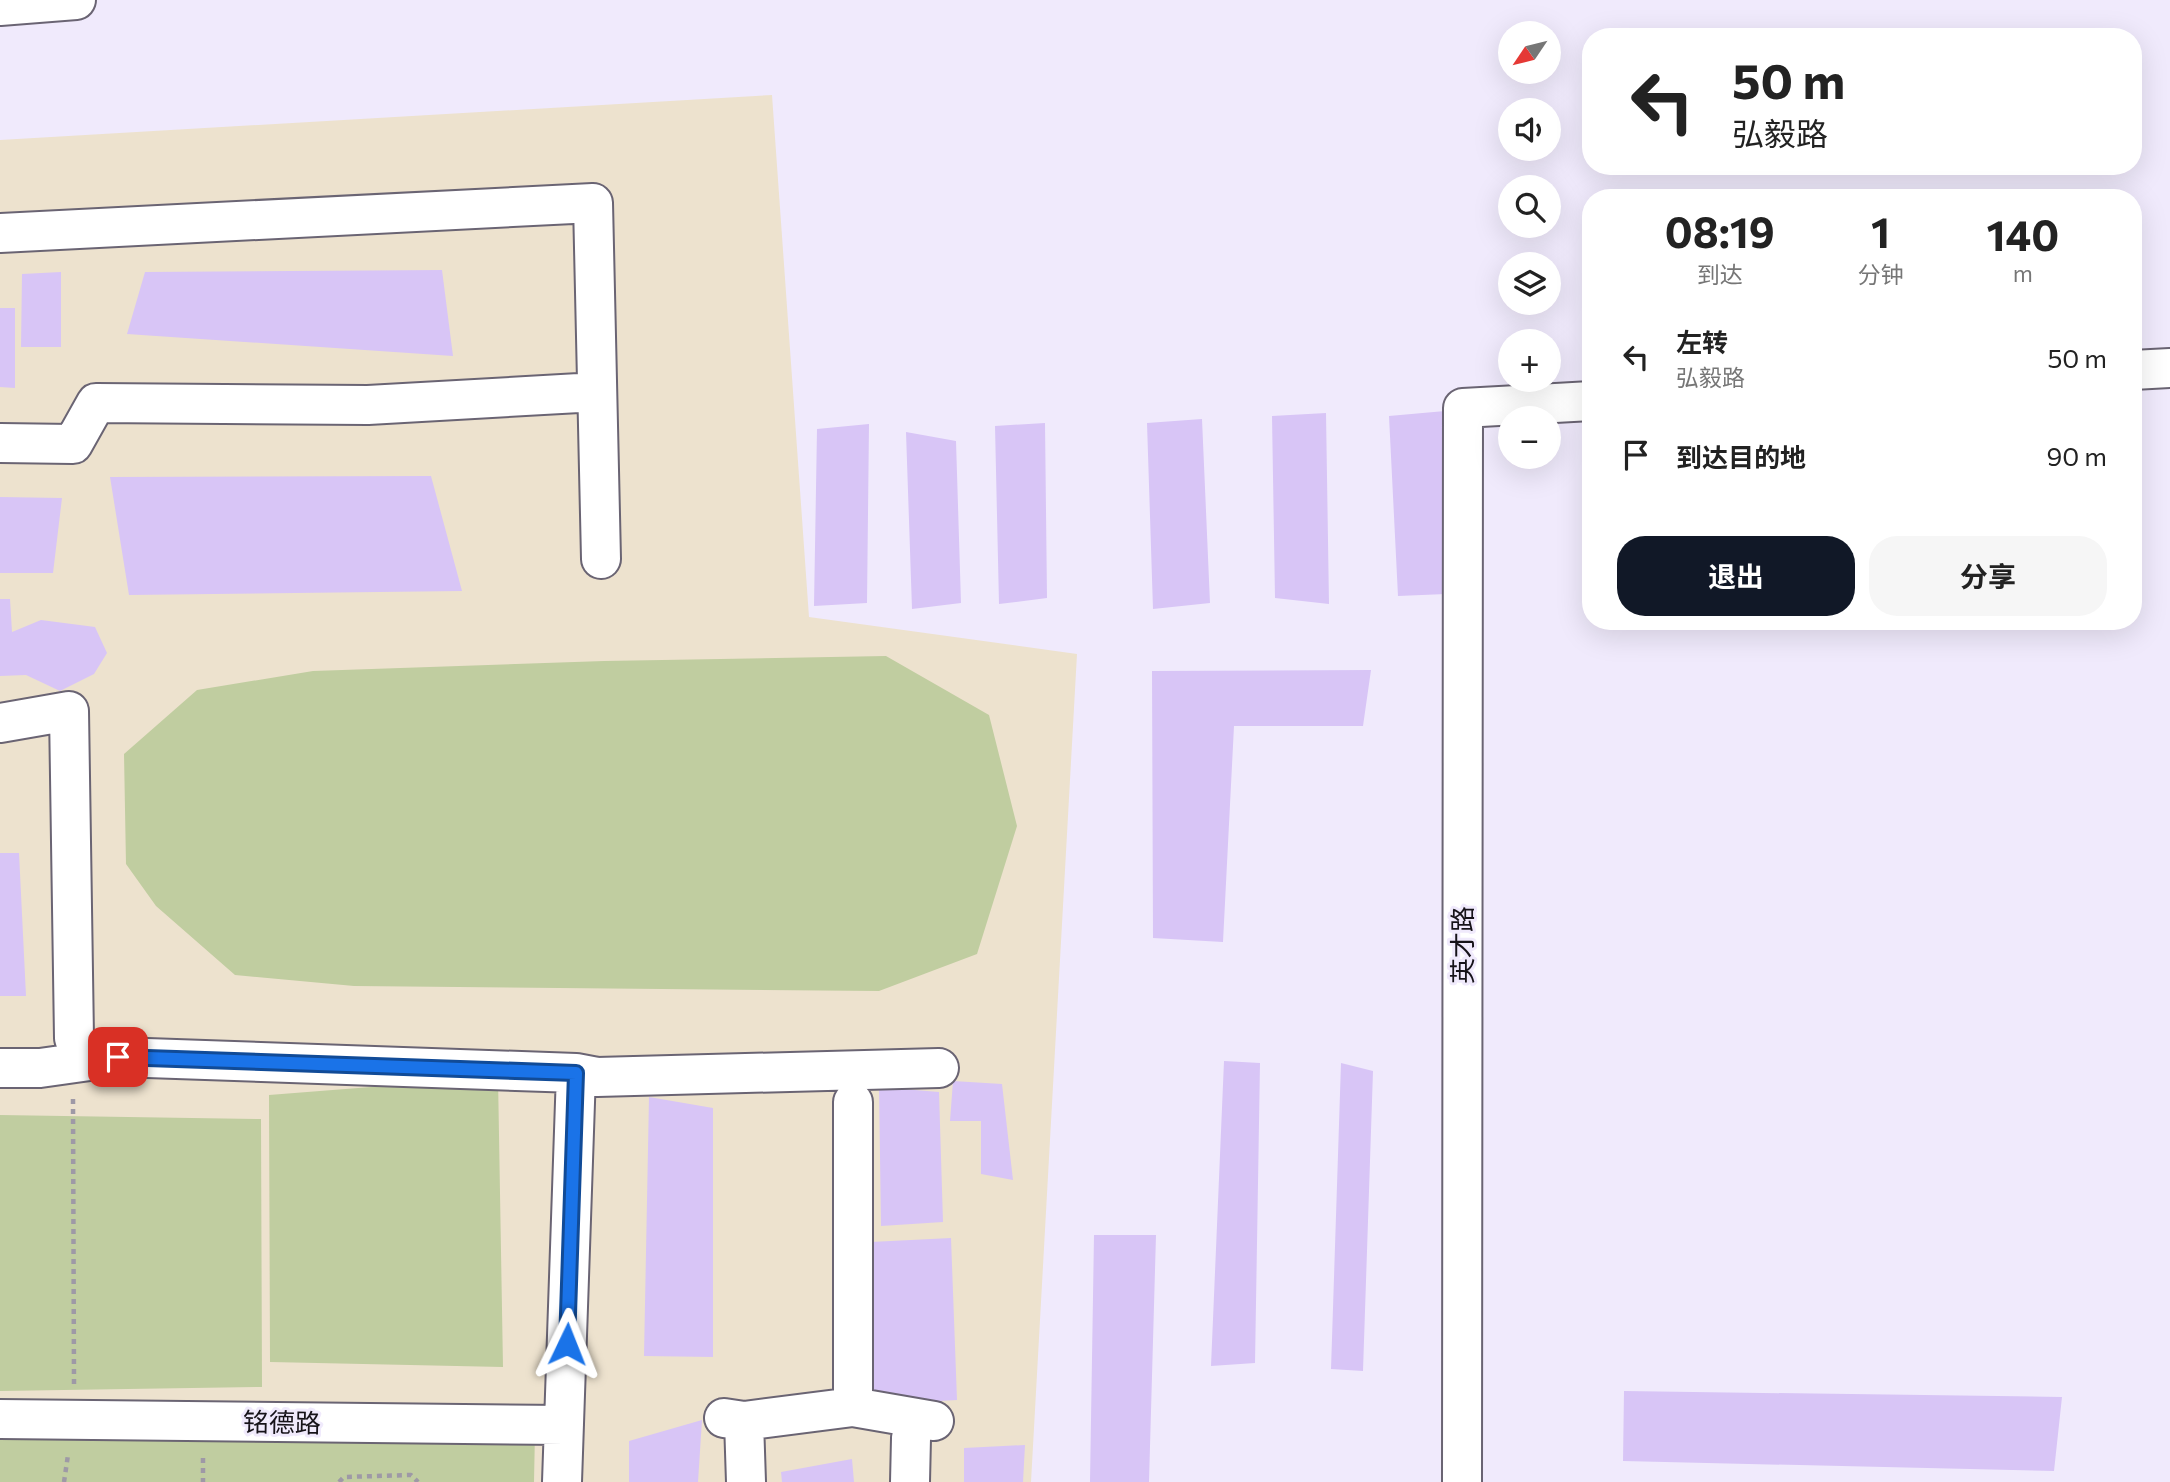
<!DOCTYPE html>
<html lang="zh">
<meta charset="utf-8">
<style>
body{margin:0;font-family:Commissioner,"Noto Sans SC",sans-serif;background:#f6f6f6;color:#222;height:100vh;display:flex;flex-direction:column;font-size:26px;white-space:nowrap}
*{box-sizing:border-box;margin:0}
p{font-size:23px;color:#767676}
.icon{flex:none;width:38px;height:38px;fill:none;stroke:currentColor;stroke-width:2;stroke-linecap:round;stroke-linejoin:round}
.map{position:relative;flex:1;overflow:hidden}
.details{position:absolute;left:1582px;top:189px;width:560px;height:441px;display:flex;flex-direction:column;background:#fff;border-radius:28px;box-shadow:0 7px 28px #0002}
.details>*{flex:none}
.hud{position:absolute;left:1582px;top:28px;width:560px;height:147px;border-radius:28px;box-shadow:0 7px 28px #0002;background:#fff;color:#222;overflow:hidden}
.needle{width:46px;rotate:235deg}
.fabs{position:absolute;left:1498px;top:21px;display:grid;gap:14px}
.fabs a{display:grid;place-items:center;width:63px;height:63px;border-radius:50%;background:#fff;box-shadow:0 7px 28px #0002;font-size:35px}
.pin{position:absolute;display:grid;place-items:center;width:60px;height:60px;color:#fff;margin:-30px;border-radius:14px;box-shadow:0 4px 10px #0006}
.me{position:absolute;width:77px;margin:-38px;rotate:2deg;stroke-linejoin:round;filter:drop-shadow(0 0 5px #0008)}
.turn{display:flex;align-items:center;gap:24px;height:147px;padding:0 35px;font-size:32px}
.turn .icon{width:91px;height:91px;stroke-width:2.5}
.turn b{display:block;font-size:49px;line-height:60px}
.eta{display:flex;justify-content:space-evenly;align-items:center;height:119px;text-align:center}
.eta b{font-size:42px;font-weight:700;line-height:49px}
.action{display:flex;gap:14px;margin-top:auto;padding:14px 35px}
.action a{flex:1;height:80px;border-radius:28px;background:#111827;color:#fff;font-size:28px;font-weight:700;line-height:80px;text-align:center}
.action a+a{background:#f6f6f6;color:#222}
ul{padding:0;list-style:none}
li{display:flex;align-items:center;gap:21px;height:98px;padding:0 35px}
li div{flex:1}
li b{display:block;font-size:26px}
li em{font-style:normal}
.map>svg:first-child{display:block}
</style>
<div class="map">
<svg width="2170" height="1482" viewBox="0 0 2170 1482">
<rect width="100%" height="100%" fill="#f0eafc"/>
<path fill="#ede2ce" d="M772,95L809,617L1077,654L1031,1482H0V140Z"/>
<path fill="#c0cda0" d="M886,656L989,715L1017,826L977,954L879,991L354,986L235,975L156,906L126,864L124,754L197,690L313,671L604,661Z
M498,1077L503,1367L270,1362L269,1095Z
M0,1115L261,1119L262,1387L0,1391Z
M0,1430L535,1431L534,1482H0Z"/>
<path fill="#d8c5f6" d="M442,270L453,356L127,334L145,272Z
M61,272V347H21L22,274Z
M0,308H15V388L0,387Z
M1445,411L1446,594L1398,596L1389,416Z
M1326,413L1329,604L1275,598L1272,416Z
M1202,419L1210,603L1153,609L1147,423Z
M1045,423L1047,598L999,604L995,426Z
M869,424L867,603L814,606L817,429Z
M906,432L956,441L961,603L912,609Z
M431,476L462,591L129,595L110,477Z
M0,497L62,498L53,573H0Z
M0,599H10L12,632L41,620L95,627L107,653L94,674L60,691L26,675L0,676Z
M1371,670L1363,726H1234L1223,942L1153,938L1152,671Z
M0,853H19L26,996H0Z
M1224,1061L1260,1063L1255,1363L1211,1366Z
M1341,1063L1373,1071L1363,1371L1331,1369Z
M953,1081L1002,1084L1013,1180L981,1174V1121H950Z
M879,1087L939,1092L943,1222L881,1226Z
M649,1097L713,1108V1357L644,1356Z
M1094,1235H1156L1149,1482H1090Z
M951,1238L957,1400L870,1405L871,1242Z
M1624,1391L2062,1397L2054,1471L1623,1461Z
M702,1420L698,1482H629V1441Z
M1025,1445L1023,1482H964V1448Z
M852,1459L854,1482H782L781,1472Z"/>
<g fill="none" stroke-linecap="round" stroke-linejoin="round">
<defs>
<path id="minor" d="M0,6L76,0
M0,233L593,203L601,559
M2133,370L2170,368
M0,443L73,444L96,403L368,405L597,392
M0,723L69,711L74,1038L81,1062
M0,1068H40L118,1057L576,1073L597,1077L939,1068
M853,1407V1102
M724,1418L744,1421L853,1407L934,1421
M0,1419L564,1425
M744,1421L746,1482
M562,1482L576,1073
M910,1482L911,1438L916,1418
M1462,1482L1463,408L1591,401"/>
</defs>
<use href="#minor" stroke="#6a6473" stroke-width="42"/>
<path stroke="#9e99a6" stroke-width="4.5" stroke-dasharray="5 5" stroke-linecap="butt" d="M73,1099L74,1384
M203,1458V1482
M64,1482L68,1455
M339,1482L344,1477L411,1475L418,1482"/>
<use href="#minor" stroke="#fff" stroke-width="38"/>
</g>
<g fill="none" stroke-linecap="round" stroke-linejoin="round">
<defs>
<path id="route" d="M118,1057L576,1073L567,1344"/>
</defs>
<use href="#route" stroke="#114b97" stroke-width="18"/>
<use href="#route" stroke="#1a73e8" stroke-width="12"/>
</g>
<g text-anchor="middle" stroke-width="6" stroke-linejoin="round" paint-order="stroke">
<g font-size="26" fill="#161319" stroke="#f0eafc">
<text transform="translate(1463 945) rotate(-90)" y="9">英才路</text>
<text transform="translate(282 1423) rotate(1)" y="9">铭德路</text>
</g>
</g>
</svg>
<div class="fabs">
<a><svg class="needle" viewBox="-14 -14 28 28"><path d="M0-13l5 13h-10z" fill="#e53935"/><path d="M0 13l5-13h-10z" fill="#767676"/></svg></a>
<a><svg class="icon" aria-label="sound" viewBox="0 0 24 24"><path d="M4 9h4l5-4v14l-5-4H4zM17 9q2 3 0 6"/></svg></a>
<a><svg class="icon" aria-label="search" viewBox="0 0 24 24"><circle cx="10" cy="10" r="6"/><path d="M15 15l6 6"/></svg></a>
<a><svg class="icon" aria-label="layers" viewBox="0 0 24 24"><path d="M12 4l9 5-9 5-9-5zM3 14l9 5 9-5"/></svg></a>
<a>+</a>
<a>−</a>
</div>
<div class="pin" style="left:118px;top:1057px;background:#d93025"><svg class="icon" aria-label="arrive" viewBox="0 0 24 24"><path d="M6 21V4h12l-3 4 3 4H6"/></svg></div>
<svg class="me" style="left:567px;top:1344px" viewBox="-20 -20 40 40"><path d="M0-17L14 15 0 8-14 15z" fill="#1a73e8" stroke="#fff" stroke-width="4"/></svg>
<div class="hud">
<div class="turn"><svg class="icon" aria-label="left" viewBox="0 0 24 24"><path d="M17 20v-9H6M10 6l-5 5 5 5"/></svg><div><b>50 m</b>弘毅路</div></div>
</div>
<section class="details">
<div class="eta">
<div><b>08:19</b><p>到达</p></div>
<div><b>1</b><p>分钟</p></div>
<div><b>140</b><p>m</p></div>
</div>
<ul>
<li><svg class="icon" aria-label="left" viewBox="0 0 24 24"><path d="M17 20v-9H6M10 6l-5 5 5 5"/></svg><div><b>左转</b><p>弘毅路</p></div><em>50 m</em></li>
<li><svg class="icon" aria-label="arrive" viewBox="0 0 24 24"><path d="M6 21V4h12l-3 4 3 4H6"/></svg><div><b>到达目的地</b></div><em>90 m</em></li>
</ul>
<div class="action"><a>退出</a><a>分享</a></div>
</section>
</div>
